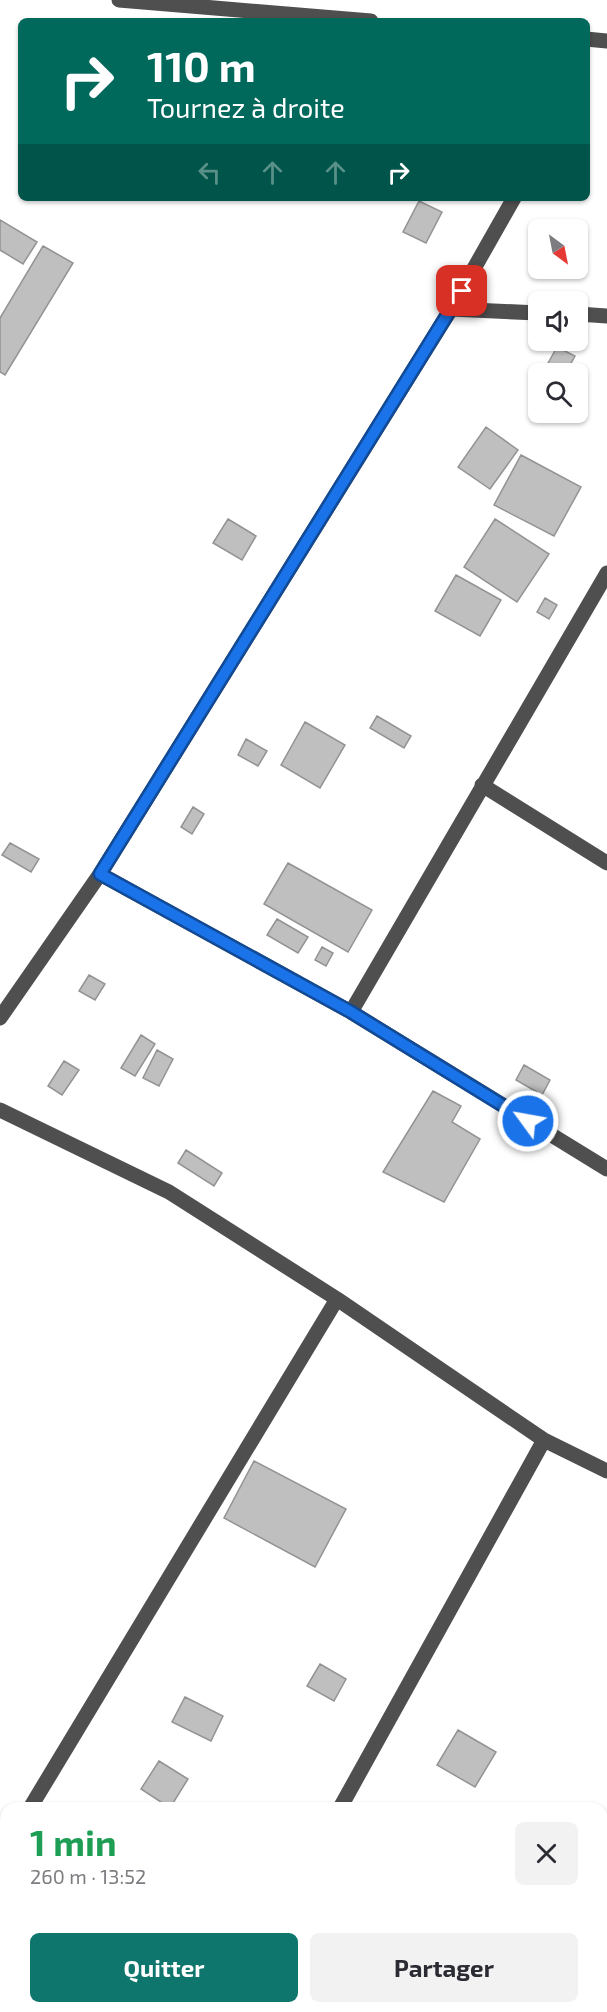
<!DOCTYPE html>
<html lang="fr">
<meta charset="utf-8">
<style>
body{margin:0;font-family:"Exo 2",sans-serif;background:#f2f2f3;color:#2b2b33;height:100vh;display:flex;flex-direction:column;font-size:22px;white-space:nowrap}
*{box-sizing:border-box;margin:0}
p{font-size:20px;color:#7c7c81}
.icon{flex:none;width:33px;height:33px;fill:none;stroke:currentColor;stroke-width:2;stroke-linecap:round;stroke-linejoin:round}
.map{position:relative;flex:1;overflow:hidden}
.side{position:absolute;left:0px;top:1802px;width:608px;height:212px;display:flex;flex-direction:column;background:#fff;border-radius:18px 18px 0 0;box-shadow:0 2px 4px #0004}
.side>*{flex:none}
.guide{position:absolute;left:18px;top:18px;width:572px;height:183px;border-radius:9px;box-shadow:0 2px 4px #0004;background:#00695c;color:#fff;overflow:hidden}
.needle{width:39px;rotate:148deg}
.tools{position:absolute;left:528px;top:219px;display:grid;gap:12px}
.tools a{display:grid;place-items:center;width:60px;height:60px;border-radius:9px;background:#fff;box-shadow:0 2px 4px #0004;font-size:30px}
.pin{position:absolute;display:grid;place-items:center;width:51px;height:51px;color:#fff;margin:-26px;border-radius:12px;box-shadow:0 3px 9px #0006}
.me{position:absolute;width:66px;margin:-33px;rotate:302deg;stroke-linejoin:round;filter:drop-shadow(0 0 4px #0008)}
.turn{display:flex;align-items:center;gap:21px;height:126px;padding:0 30px;font-size:27px}
.turn .icon{width:78px;height:78px;stroke-width:2.5}
.turn b{display:block;font-size:42px;line-height:51px}
.lanes{display:flex;align-items:center;height:57px;padding:0 30px;background:#0003;justify-content:center;gap:30px;direction:ltr}
.lanes .off{opacity:.35}
.round{display:grid;place-items:center;flex:none;width:63px;height:63px;border-radius:9px;background:#f2f2f3}
.overview{display:flex;align-items:center;justify-content:space-between;height:102px;padding:0 30px}
h1{font-size:36px;font-weight:700;line-height:45px;color:#1e9e55}
.primary-button{display:flex;gap:12px;margin-top:auto;padding:12px 30px}
.primary-button a{flex:1;height:69px;border-radius:9px;background:#0f766e;color:#fff;font-size:24px;font-weight:700;line-height:69px;text-align:center}
.primary-button a+a{background:#f2f2f3;color:#2b2b33}
.map>svg:first-child{display:block}
</style>
<div class="map">
<svg width="607" height="2012" viewBox="0 0 607 2012">
<rect width="100%" height="100%" fill="#fff"/>
<path fill="#bfbfbf" stroke="#939393" stroke-width="1.5" d="M419,201L442,212L426,243L403,232Z
M0,220L37,242L23,264L0,250Z
M43,246L73,263L5,375L0,372V318Z
M557,347L575,356L565,374H542Z
M486,427L518,450L490,489L458,467Z
M521,455L581,487L554,536L494,505Z
M228,519L256,536L242,560L213,543Z
M495,519L549,554L517,602L464,567Z
M456,575L501,600L480,636L435,611Z
M545,598L557,605L549,619L537,612Z
M377,716L411,736L404,748L370,728Z
M305,722L345,745L320,788L281,765Z
M246,739L267,751L258,766L238,755Z
M193,807L204,814L192,834L181,827Z
M10,843L39,859L31,872L2,855Z
M288,863L372,910L348,952L264,904Z
M277,919L308,937L298,953L267,935Z
M322,947L333,953L326,966L315,960Z
M89,975L105,984L95,1000L79,991Z
M141,1035L155,1044L135,1076L121,1068Z
M157,1050L173,1059L159,1086L143,1078Z
M64,1061L79,1070L62,1095L48,1086Z
M524,1065L550,1080L542,1095L516,1080Z
M433,1091L461,1106L452,1122L480,1139L444,1202L383,1172Z
M186,1150L222,1173L214,1186L178,1163Z
M254,1461L346,1509L315,1567L224,1518Z
M320,1664L346,1679L334,1701L307,1686Z
M185,1697L223,1716L211,1741L172,1722Z
M458,1730L496,1752L475,1787L437,1765Z
M159,1761L188,1779L170,1808L141,1789Z
M607,1975V2012H589L585,2010L587,2007H602V1983Z"/>
<g fill="none" stroke-linecap="round" stroke-linejoin="round">
<path stroke="#4f4f4f" stroke-width="15" d="M119,0L371,21
M586,39L607,41
M451,309L538,313
M578,314L607,316
M482,785L607,863
M100,874L351,1012L607,1169
M351,1012L607,573
M0,1018L100,874L451,309L514,198
M0,1110L169,1192L337,1299L30,1808
M337,1299L544,1440L607,1471
M340,1808L544,1440
M602,1854L607,1844
M0,1857L6,1847
M226,2012L229,2007
M511,2012L514,2007"/>
</g>
<g fill="none" stroke-linecap="round" stroke-linejoin="round">
<defs>
<path id="route" d="M462,291L100,874L351,1012L528,1121"/>
</defs>
<use href="#route" stroke="#114b97" stroke-width="15"/>
<use href="#route" stroke="#1a73e8" stroke-width="10"/>
</g>
</svg>
<div class="tools">
<a><svg class="needle" viewBox="-14 -14 28 28"><path d="M0-13l5 13h-10z" fill="#e53935"/><path d="M0 13l5-13h-10z" fill="#7c7c81"/></svg></a>
<a><svg class="icon" aria-label="sound" viewBox="0 0 24 24"><path d="M4 9h4l5-4v14l-5-4H4zM17 9q2 3 0 6"/></svg></a>
<a><svg class="icon" aria-label="search" viewBox="0 0 24 24"><circle cx="10" cy="10" r="6"/><path d="M15 15l6 6"/></svg></a>
</div>
<div class="pin" style="left:462px;top:291px;background:#d93025"><svg class="icon" aria-label="arrive" viewBox="0 0 24 24"><path d="M6 21V4h12l-3 4 3 4H6"/></svg></div>
<svg class="me" style="left:528px;top:1121px" viewBox="-20 -20 40 40"><circle r="17" fill="#1a73e8" stroke="#fff" stroke-width="3"/><path d="M0-11L8 9 0 5-8 9z" fill="#fff"/></svg>
<div class="guide">
<div class="turn"><svg class="icon" aria-label="right" viewBox="0 0 24 24"><path d="M7 20v-9h11M14 6l5 5-5 5"/></svg><div><b>110 m</b>Tournez à droite</div></div>
<div class="lanes"><svg class="icon off" aria-label="left" viewBox="0 0 24 24"><path d="M17 20v-9H6M10 6l-5 5 5 5"/></svg><svg class="icon off" aria-label="ahead" viewBox="0 0 24 24"><path d="M12 20V5M6 11l6-6 6 6"/></svg><svg class="icon off" aria-label="ahead" viewBox="0 0 24 24"><path d="M12 20V5M6 11l6-6 6 6"/></svg><svg class="icon" aria-label="right" viewBox="0 0 24 24"><path d="M7 20v-9h11M14 6l5 5-5 5"/></svg></div>
</div>
<section class="side">
<div class="overview"><div><h1>1 min</h1><p>260 m · 13:52</p></div><a class="round"><svg class="icon" aria-label="close" viewBox="0 0 24 24"><path d="M6 6l12 12M18 6L6 18"/></svg></a></div>
<div class="primary-button"><a>Quitter</a><a>Partager</a></div>
</section>
</div>
